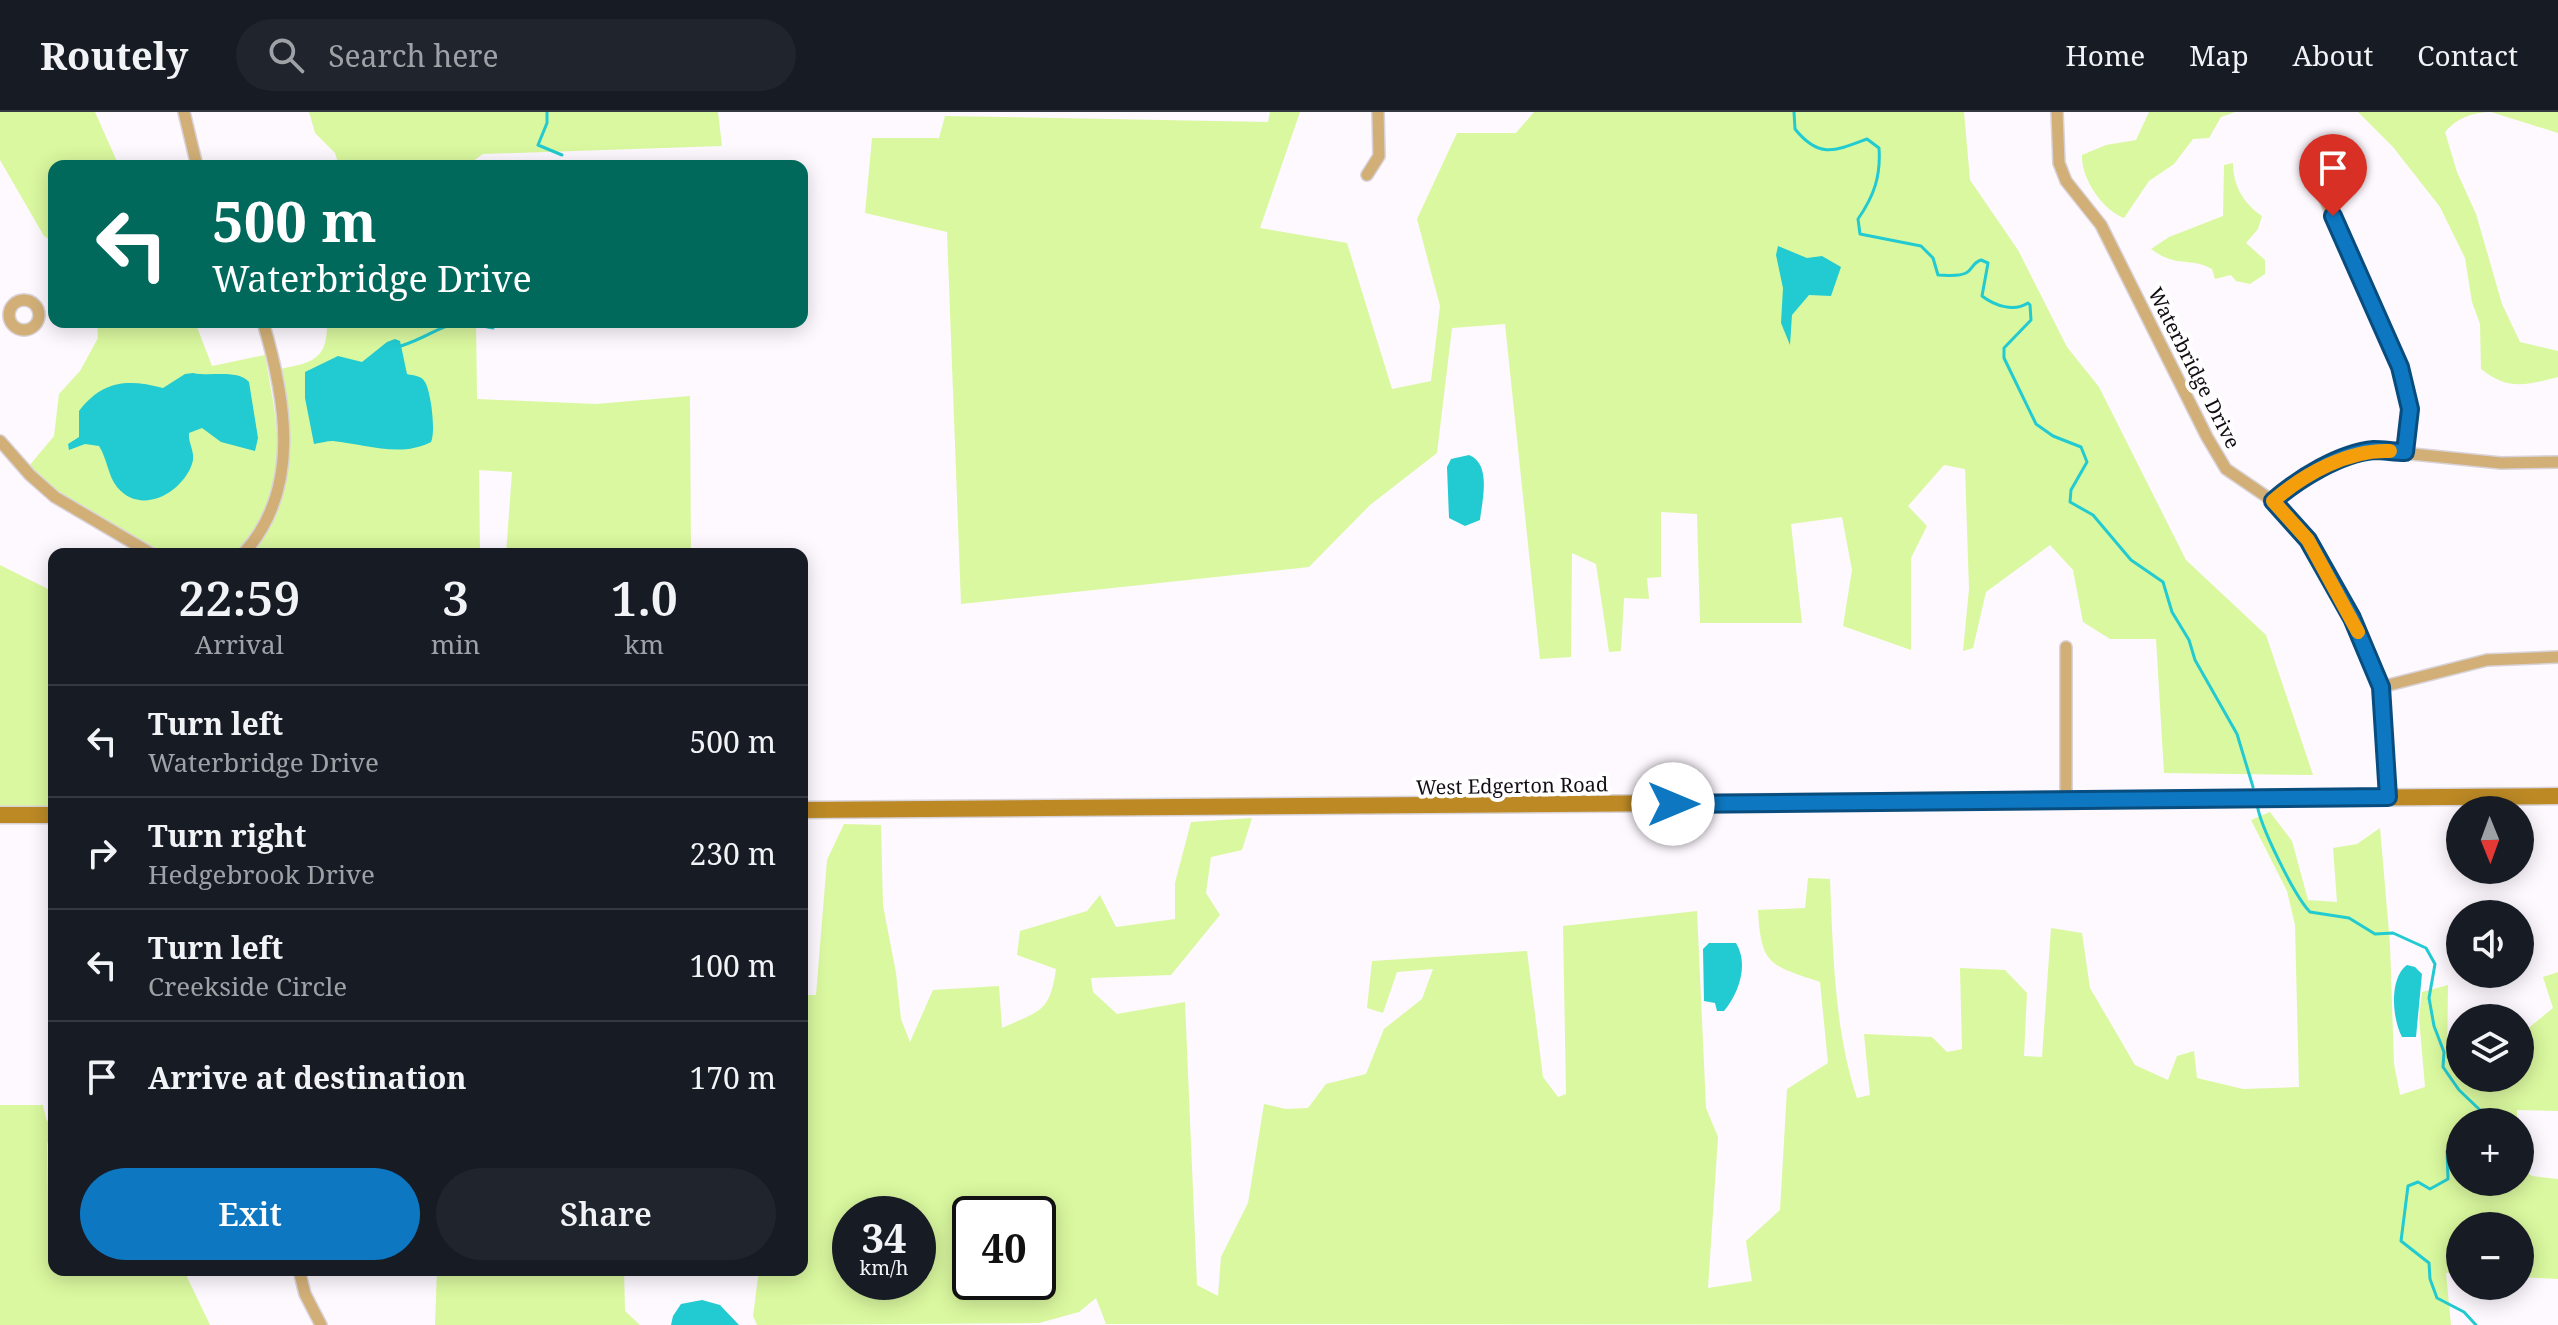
<!DOCTYPE html>
<meta charset="utf-8">
<style>
body{margin:0;font-family:"Noto Serif",serif;background:#20242c;color:#f1f3f6;height:100vh;display:flex;flex-direction:column;font-size:30px;white-space:nowrap}
*{box-sizing:border-box;margin:0}
p{font-size:26px;color:#9ea1a6}
.icon{flex:none;width:44px;height:44px;fill:none;stroke:currentColor;stroke-width:2;stroke-linecap:round;stroke-linejoin:round}
.map{position:relative;flex:1;overflow:hidden}
.panel{position:absolute;left:48px;top:436px;width:760px;height:728px;display:flex;flex-direction:column;background:#171b24;border-radius:16px;box-shadow:0 4px 20px #0003}
.panel>*{flex:none}
.top-card{position:absolute;left:48px;top:48px;width:760px;height:168px;border-radius:16px;box-shadow:0 4px 20px #0003;background:#00695c;color:#fff;overflow:hidden}
.needle{width:52px;rotate:179deg}
.controls{position:absolute;left:2446px;top:684px;display:grid;gap:16px}
.controls a{display:grid;place-items:center;width:88px;height:88px;border-radius:50%;background:#171b24;box-shadow:0 4px 20px #0003;font-size:40px}
.speed{position:absolute;left:832px;top:1084px;display:flex;gap:16px;font-size:40px;font-weight:700;text-align:center}
.speed>*{display:grid;place-content:center;width:104px;height:104px;border-radius:50%;background:#171b24;box-shadow:0 4px 20px #0003;line-height:1}
.speed small{font-size:20px;font-weight:400}
.speed .limit{border:4px solid #111;border-radius:12px;background:#fff;color:#111}
.pin{position:absolute;display:grid;place-items:center;width:68px;height:68px;color:#fff;margin:-82px -34px;border-radius:50% 50% 50% 0;rotate:-45deg;box-shadow:0 0 8px #0007}
.pin .icon{rotate:45deg}
.me{position:absolute;width:88px;margin:-44px;rotate:90deg;stroke-linejoin:round;filter:drop-shadow(0 0 6px #0008)}
.turn{display:flex;align-items:center;gap:28px;height:168px;padding:0 32px;font-size:36px}
.turn .icon{width:104px;height:104px;stroke-width:2.5}
.turn b{display:block;font-size:56px;line-height:68px}
.eta{display:flex;justify-content:space-evenly;align-items:center;height:136px;text-align:center}
.eta b{font-size:48px;font-weight:600;line-height:56px}
.cta{display:flex;gap:16px;margin-top:auto;padding:16px 32px}
.cta a{flex:1;height:92px;border-radius:48px;background:#0d77c2;color:#fff;font-size:32px;font-weight:600;line-height:92px;text-align:center}
.cta a+a{background:#20242c;color:#f1f3f6}
ul{padding:0;list-style:none}
li{display:flex;align-items:center;gap:24px;height:112px;padding:0 32px;border-top:2px solid #363941}
li div{flex:1}
li b{display:block;font-size:30px}
li em{font-style:normal}
header{display:flex;align-items:center;gap:48px;box-sizing:border-box;height:112px;padding:0 40px;background:#171b24;border-bottom:2px solid #363941}
header strong{font-size:38px}
nav{display:flex;gap:44px;margin-inline-start:auto;font-size:28px}
.search{width:560px;height:72px;background:#20242c;display:flex;align-items:center;gap:20px;box-sizing:border-box;padding:0 28px;border-radius:44px;color:#9ea1a6;font-size:30px}
.map>svg:first-child{display:block}
</style>
<header>
<strong>Routely</strong>
<div class="search"><svg class="icon" aria-label="search" viewBox="0 0 24 24"><circle cx="10" cy="10" r="6"/><path d="M15 15l6 6"/></svg>Search here</div>
<nav><a>Home</a><a>Map</a><a>About</a><a>Contact</a></nav>
</header>
<div class="map">
<svg width="2558" height="1213" viewBox="0 0 2558 1213">
<rect width="100%" height="100%" fill="#fef8ff"/>
<path fill="#daf89f" fill-rule="evenodd" d="M0,0H95L119,54H54V131L44,124L0,48Z
M309,0H718L722,34L483,42L473,49L472,54H339L335,41L315,21Z
M1270,0H1300L1260,116L1347,131L1392,277L1431,269L1440,194L1417,107L1457,21H1516L1534,0H1964L1970,68L2018,138L2067,235L2099,275L2186,448L2266,523L2313,663L2164,661L2156,527H2110L2083,510L2073,458L2050,433L1986,480L1973,536L1963,539L1969,477L1965,357L1944,353L1908,394L1927,414L1911,446V538L1843,514L1852,458L1842,405L1791,412L1802,511H1700L1697,402L1661,400V465L1647,466L1649,487L1624,486L1621,539L1609,540L1596,452L1572,441L1571,545L1540,547L1505,212L1452,216L1437,341L1370,393L1309,455L961,492L947,120L865,101L872,26H939L945,4L1268,10Z
M2149,0H2235L2221,5L2209,26L2193,27L2174,52L2149,69L2124,106C2102,98 2081,66 2082,43L2106,33L2136,28Z
M2358,0H2490C2471,1 2457,6 2445,20L2457,60L2476,102L2502,192L2520,230L2558,239V265C2526,273 2509,279 2481,257L2480,212L2472,190L2465,146L2440,95L2393,35Z
M2491,0H2558V21Z
M2233,51C2233,73 2243,91 2262,104L2258,117L2246,131L2265,148V162L2250,172L2236,169L2231,163L2215,167L2212,157C2188,144 2178,157 2151,137L2169,125L2223,104L2224,53Z
M97,210H195L212,254L265,243C279,325 294,373 235,442H162L89,401L55,378L29,354L54,324L59,282L80,259L98,226Z
M327,210H476L477,287L596,292L690,284L691,442H506L512,360L479,358L480,442H249C300,383 292,328 280,257C313,251 328,247 327,210Z
M0,453L54,480V699H0Z
M2270,700L2292,729L2308,788L2337,790L2333,736L2357,732L2380,716L2390,832L2394,952L2400,983L2425,975L2419,906L2422,880L2448,873L2447,949L2460,953V966H2520V923L2553,896L2543,865L2558,860V999L2517,998V1010H2460V1070H2520V1056L2532,1064L2558,1067V1167L2520,1165V1114H2460V1161H2446L2451,1213L1106,1212L1096,1186L1079,1200L1039,1211L757,1213L753,1204L759,1158H802V883H816L827,748L844,712L881,713L883,793L896,861L901,907L910,930L933,878L999,874L1002,916C1039,899 1050,901 1056,857L1017,843L1020,819L1087,799L1100,783L1116,815L1175,807V771L1191,710L1252,706L1242,738L1211,745L1206,781L1220,803L1171,863L1091,866L1093,880L1117,902L1185,890L1197,1173L1218,1184L1221,1145L1248,1091L1264,992L1286,997L1308,996L1326,972L1366,962L1384,917L1422,887L1433,857L1397,860L1383,901L1367,896L1372,849L1527,839L1543,965L1558,985L1566,982L1563,814L1697,799L1706,996L1718,1025L1708,1176L1752,1169L1746,1129L1780,1098L1787,977L1828,951L1820,870C1770,853 1761,854 1758,798L1805,796L1808,766L1830,767C1833,839 1834,917 1857,986L1870,983L1864,922L1932,925L1947,940L1962,937L1960,856L2005,858L2027,881L2024,944L2042,945L2051,816L2082,821L2090,876L2135,953L2168,968L2177,944L2194,939L2197,966L2243,977L2299,975L2295,813L2287,779L2251,708ZM850,1102H918V1170H850ZM970,1102H1038V1170H970Z
M0,993H43L46,1007L54,1017L47,1032L48,1093H54V1158H188L187,1165L210,1213H0Z
M437,1158H624L625,1199L640,1213H435Z"/>
<path fill="#22cad1" d="M1778,134L1807,146L1822,144L1841,155L1831,184L1809,183L1792,203L1790,233L1781,211L1783,176L1776,143Z
M395,227L400,229L407,262C414,264 421,263 425,270C431,280 436,319 431,330C401,346 364,332 333,329C326,329 321,331 314,332L305,286V260L338,244L362,250L387,230Z
M193,261C210,265 237,257 249,270L258,326L255,339L221,330L202,316L189,321C188,332 196,340 192,352C182,381 141,404 117,375C108,364 107,346 99,334L85,332L69,338L68,332L79,325V299C103,268 128,267 163,276L185,262Z
M1469,343C1492,352 1482,389 1480,408L1465,414L1449,406L1447,355L1451,347Z
M1709,831H1736C1749,852 1739,881 1724,899H1717L1715,891L1704,889L1703,837Z
M2407,853L2415,855L2422,862L2416,925H2402C2392,906 2389,866 2407,853Z
M702,1188L720,1193L739,1213H671L673,1204L681,1192Z"/>
<g fill="none" stroke-linecap="round" stroke-linejoin="round">
<path stroke="#22cad1" stroke-width="3" d="M547,0V11L538,33L562,43
M1794,0L1795,17C1819,47 1835,39 1867,27L1879,36C1881,64 1874,84 1858,107L1860,122L1921,134L1933,146L1938,163C1946,163 1958,165 1966,161C1973,157 1972,151 1981,148L1988,151L1982,184C1995,194 2014,200 2028,191L2030,193L2031,208L2004,236V246L2036,312L2053,324L2081,335L2087,350L2071,378L2070,390L2093,403L2131,448L2163,470L2172,500L2189,528L2195,548L2237,622L2253,675
M401,234C446,219 439,205 493,216
M2257,692C2260,714 2294,783 2310,800L2349,806L2375,822L2393,821L2426,836L2435,852L2429,886L2434,914L2444,940L2443,955L2459,978L2480,998L2478,1010
M2460,1030L2447,1039L2448,1067L2430,1077L2418,1070L2408,1074L2401,1129L2429,1151L2430,1167L2437,1186L2464,1200L2476,1213"/>
<defs>
<path id="street" d="M184,0L197,54
M2057,0L2059,51L2066,69L2101,113L2207,325L2226,357L2273,389L2308,428L2352,506L2381,575L2388,685
M1367,63L1379,44L1378,0
M2320,76L2400,255L2410,297L2405,340
M9 203a15 15 0 1 1 30 0a15 15 0 1 1-30 0Z
M0,329L30,363L55,385L152,442
M2273,389L2290,375L2344,346L2372,338L2501,351L2558,350
M243,442C302,378 286,287 263,210
M2381,575L2487,548L2558,545
M2066,688V535
M299,1158L305,1182L321,1213"/>
<path id="secondary" d="M802,698L2558,684
M0,703H54"/>
</defs>
<use href="#street" stroke="#d8d3d9" stroke-width="14"/>
<use href="#secondary" stroke="#d8d3d9" stroke-width="19"/>
<use href="#street" stroke="#d2af77" stroke-width="11"/>
<use href="#secondary" stroke="#bc8925" stroke-width="16"/>
</g>
<g fill="none" stroke-linecap="round" stroke-linejoin="round">
<defs>
<path id="route" d="M1673,692L2388,685L2381,575L2352,506L2308,428L2273,389C2298,367 2340,341 2374,338C2384,338 2395,340 2405,340L2410,297L2400,255L2333,104"/>
</defs>
<use href="#route" stroke="#084d7e" stroke-width="20"/>
<use href="#route" stroke="#0d77c2" stroke-width="14"/>
<path stroke="#f59e0b" stroke-width="14" d="M2358,520L2308,428L2273,389C2304,362 2349,337 2390,339"/>
</g>
<g text-anchor="middle" stroke-width="8" stroke-linejoin="round" paint-order="stroke">
<g font-size="20" fill="#130e14" stroke="#fff">
<text transform="translate(2194 256) rotate(63)" y="7">Waterbridge Drive</text>
<text transform="translate(1512 674) rotate(-1)" y="7">West Edgerton Road</text>
</g>
</g>
</svg>
<div class="controls">
<a><svg class="needle" viewBox="-14 -14 28 28"><path d="M0-13l5 13h-10z" fill="#e53935"/><path d="M0 13l5-13h-10z" fill="#9ea1a6"/></svg></a>
<a><svg class="icon" aria-label="sound" viewBox="0 0 24 24"><path d="M4 9h4l5-4v14l-5-4H4zM17 9q2 3 0 6"/></svg></a>
<a><svg class="icon" aria-label="layers" viewBox="0 0 24 24"><path d="M12 4l9 5-9 5-9-5zM3 14l9 5 9-5"/></svg></a>
<a>+</a>
<a>−</a>
</div>
<div class="speed"><div>34<small>km/h</small></div><div class="limit">40</div></div>
<div class="pin" style="left:2333px;top:104px;background:#d93025"><svg class="icon" aria-label="arrive" viewBox="0 0 24 24"><path d="M6 21V4h12l-3 4 3 4H6"/></svg></div>
<svg class="me" style="left:1673px;top:692px" viewBox="-20 -20 40 40"><circle r="19" fill="#fff"/><path d="M0-13L10 11 0 6-10 11z" fill="#0d77c2"/></svg>
<div class="top-card">
<div class="turn"><svg class="icon" aria-label="left" viewBox="0 0 24 24"><path d="M17 20v-9H6M10 6l-5 5 5 5"/></svg><div><b>500 m</b>Waterbridge Drive</div></div>
</div>
<section class="panel">
<div class="eta">
<div><b>22:59</b><p>Arrival</p></div>
<div><b>3</b><p>min</p></div>
<div><b>1.0</b><p>km</p></div>
</div>
<ul>
<li><svg class="icon" aria-label="left" viewBox="0 0 24 24"><path d="M17 20v-9H6M10 6l-5 5 5 5"/></svg><div><b>Turn left</b><p>Waterbridge Drive</p></div><em>500 m</em></li>
<li><svg class="icon" aria-label="right" viewBox="0 0 24 24"><path d="M7 20v-9h11M14 6l5 5-5 5"/></svg><div><b>Turn right</b><p>Hedgebrook Drive</p></div><em>230 m</em></li>
<li><svg class="icon" aria-label="left" viewBox="0 0 24 24"><path d="M17 20v-9H6M10 6l-5 5 5 5"/></svg><div><b>Turn left</b><p>Creekside Circle</p></div><em>100 m</em></li>
<li><svg class="icon" aria-label="arrive" viewBox="0 0 24 24"><path d="M6 21V4h12l-3 4 3 4H6"/></svg><div><b>Arrive at destination</b></div><em>170 m</em></li>
</ul>
<div class="cta"><a>Exit</a><a>Share</a></div>
</section>
</div>
